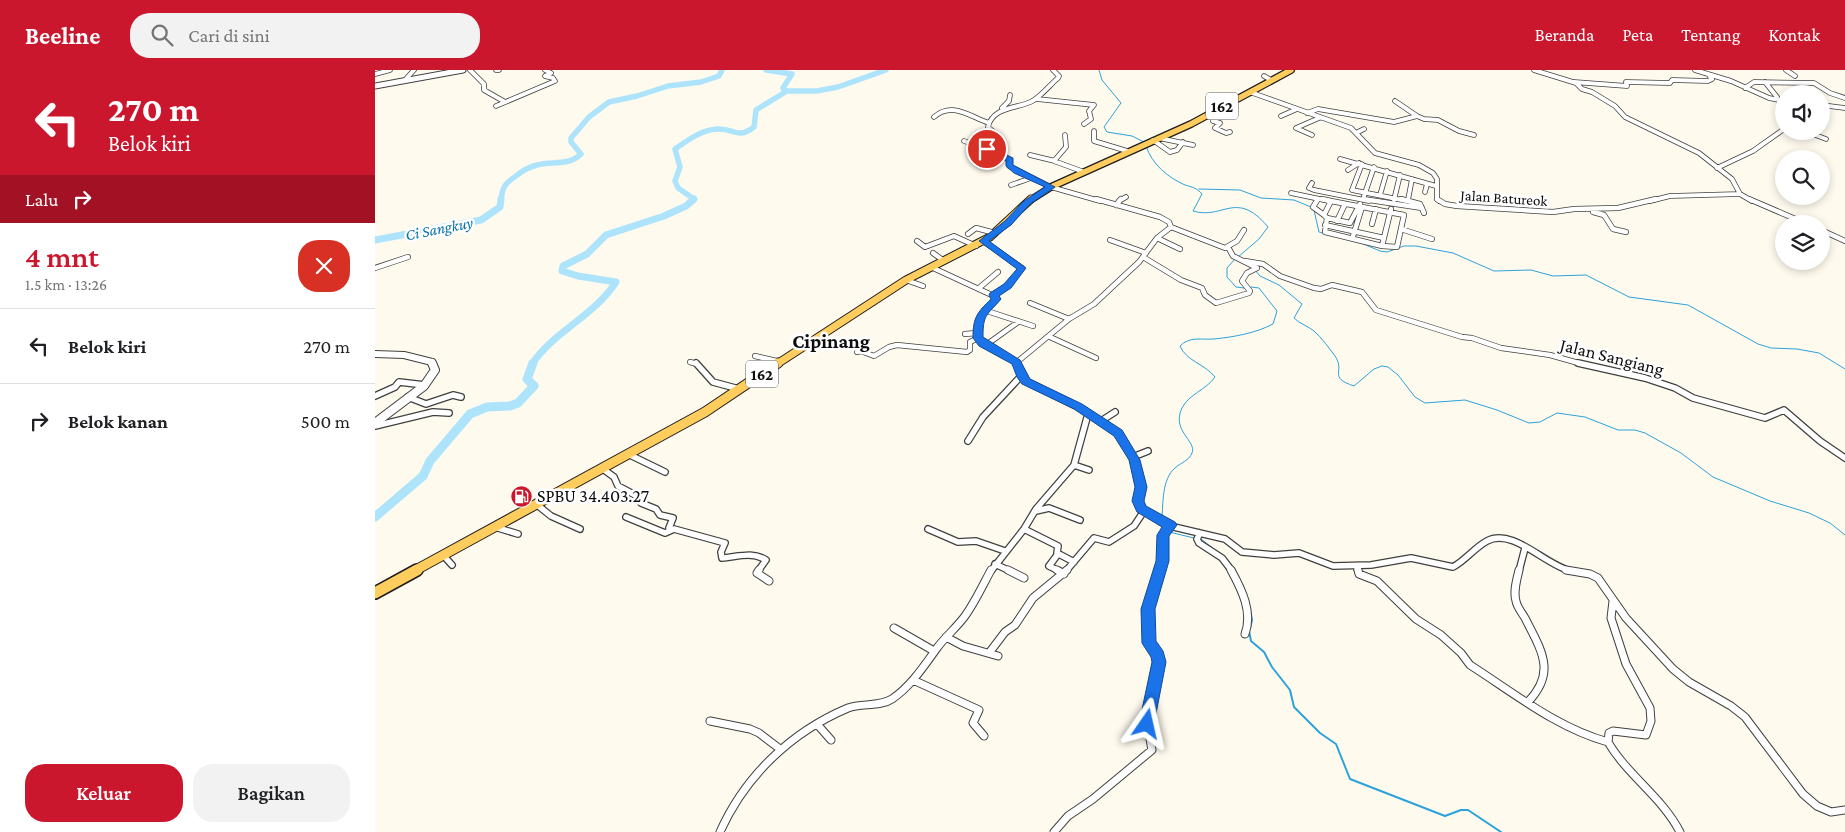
<!DOCTYPE html>
<html lang="id">
<meta charset="utf-8">
<style>
body{margin:0;font-family:"Crimson Pro",serif;background:#f2f2f2;color:#202124;height:100vh;display:flex;flex-direction:column;font-size:19px;white-space:nowrap}
*{box-sizing:border-box;margin:0}
p{font-size:16px;color:#757577}
.icon{flex:none;width:28px;height:28px;fill:none;stroke:currentColor;stroke-width:2;stroke-linecap:round;stroke-linejoin:round}
.map{position:relative;flex:1;overflow:hidden}
.sheet{display:flex;flex-direction:column;background:#fff;width:375px}
.sheet>*{flex:none}
.hud{background:#cb172d;color:#fff;overflow:hidden}
.fabs{position:absolute;left:1400px;top:15px;display:grid;gap:10px}
.fabs a{display:grid;place-items:center;width:55px;height:55px;border-radius:50%;background:#fff;box-shadow:0 2px 8px #0003;font-size:25px}
.pin{position:absolute;display:grid;place-items:center;width:42px;height:42px;color:#fff;margin:-21px;border:2px solid #fff;border-radius:50%;box-shadow:0 1px 5px #0007}
.me{position:absolute;width:55px;margin:-28px;rotate:11deg;stroke-linejoin:round;filter:drop-shadow(0 0 4px #0008)}
.turn{display:flex;align-items:center;gap:18px;height:105px;padding:0 25px;font-size:22px}
.turn .icon{width:65px;height:65px;stroke-width:2.5}
.turn b{display:block;font-size:35px;line-height:42px}
.then{display:flex;align-items:center;height:48px;padding:0 25px;background:#0003;gap:10px;font-size:19px}
.round{display:grid;place-items:center;flex:none;width:52px;height:52px;border-radius:20px;background:#f2f2f2}
.overview{display:flex;align-items:center;justify-content:space-between;height:85px;padding:0 25px}
h1{font-size:30px;font-weight:600;line-height:38px;color:#cb172d}
.button{display:flex;gap:10px;margin-top:auto;padding:10px 25px}
.button a{flex:1;height:58px;border-radius:20px;background:#cb172d;color:#fff;font-size:20px;font-weight:600;line-height:58px;text-align:center}
.button a+a{background:#f2f2f2;color:#202124}
ul{padding:0;list-style:none}
li{display:flex;align-items:center;gap:15px;height:75px;padding:0 25px;border-top:1px solid #e0e0e0}
li div{flex:1}
li b{display:block;font-size:19px}
li em{font-style:normal}
header{display:flex;align-items:center;gap:30px;box-sizing:border-box;height:70px;padding:0 25px;background:#cb172d;color:#fff}
header strong{font-size:24px}
nav{display:flex;gap:28px;margin-inline-start:auto;font-size:18px}
.search{width:350px;height:45px;background:#f2f2f2;display:flex;align-items:center;gap:12px;box-sizing:border-box;padding:0 18px;border-radius:20px;color:#757577;font-size:19px}
main{display:flex;flex:1;min-height:0}
.map>svg:first-child{display:block}
</style>
<header>
<strong>Beeline</strong>
<div class="search"><svg class="icon" aria-label="search" viewBox="0 0 24 24"><circle cx="10" cy="10" r="6"/><path d="M15 15l6 6"/></svg>Cari di sini</div>
<nav><a>Beranda</a><a>Peta</a><a>Tentang</a><a>Kontak</a></nav>
</header>
<main>
<section class="sheet">
<div class="hud">
<div class="turn"><svg class="icon" aria-label="left" viewBox="0 0 24 24"><path d="M17 20v-9H6M10 6l-5 5 5 5"/></svg><div><b>270 m</b>Belok kiri</div></div>
<div class="then">Lalu<svg class="icon" aria-label="right" viewBox="0 0 24 24"><path d="M7 20v-9h11M14 6l5 5-5 5"/></svg></div>
</div>
<div class="overview"><div><h1>4 mnt</h1><p>1.5 km · 13:26</p></div><a class="round" style="background:#d93025;color:#fff"><svg class="icon" aria-label="close" viewBox="0 0 24 24"><path d="M6 6l12 12M18 6L6 18"/></svg></a></div>
<ul>
<li><svg class="icon" aria-label="left" viewBox="0 0 24 24"><path d="M17 20v-9H6M10 6l-5 5 5 5"/></svg><div><b>Belok kiri</b></div><em>270 m</em></li>
<li><svg class="icon" aria-label="right" viewBox="0 0 24 24"><path d="M7 20v-9h11M14 6l5 5-5 5"/></svg><div><b>Belok kanan</b></div><em>500 m</em></li>
</ul>
<div class="button"><a>Keluar</a><a>Bagikan</a></div>
</section>
<div class="map">
<svg width="1470" height="762" viewBox="0 0 1470 762">
<rect width="100%" height="100%" fill="#fffaee"/>
<g fill="none" stroke-linecap="round" stroke-linejoin="round">
<path stroke="#2ca2db" stroke-width="1" d="M724,0L727,10L746,33L729,57L732,62L757,66L769,72
M771,76C777,94 792,107 810,115C817,117 822,118 827,124L818,141C849,150 861,119 893,157L884,169L863,187
M824,119L865,120L886,128L919,130L936,137
M939,140L944,162L986,173L1005,181L1012,182L1029,176H1041L1078,183L1119,201L1156,200L1178,206L1211,205L1254,227L1313,235L1383,274L1396,278L1422,279L1444,283L1470,299
M860,189L852,198V207L861,217L869,218
M880,200L885,206L904,215L927,234L919,248C925,254 933,256 939,261C947,268 954,278 960,286C971,302 952,307 979,316L999,299L1007,296L1013,297L1023,305L1040,327L1050,333L1090,330L1122,340L1154,353L1165,352L1182,343L1210,347L1243,360H1260L1270,363L1306,383L1338,407L1395,431L1434,443L1455,453L1470,465
M787,449C788,433 787,409 800,398C805,393 814,391 817,383C822,371 796,361 807,338C814,324 831,320 840,307C830,294 811,291 805,276C815,266 826,270 839,269C859,267 881,263 898,254L902,241L884,218L876,217
M787,453L791,460
M794,462L819,468
M826,469L848,486
M852,490L860,501"/>
<path stroke="#2ca2db" stroke-width="2" d="M859,500L863,506
M875,540L877,550L875,558
M874,561L876,571L889,582L897,597L915,620L919,637L945,663L961,674L975,709L1070,746L1086,740H1093L1126,762"/>
<path stroke="#ade4fc" stroke-width="5.5" d="M391,0L417,4L408,18L410,21H442L463,17L511,0
M126,131C127,118 130,113 141,106C147,101 154,97 162,95C178,91 194,96 206,84L196,72V68L214,47L234,32L262,26L293,16L326,12L344,6L347,0
M317,131L319,129L303,118L300,111L305,97L300,79C313,70 326,60 342,59C360,58 362,70 379,57L381,40L412,21"/>
<path stroke="#ade4fc" stroke-width="7" d="M0,170L106,150L125,137L126,129
M157,294C179,261 219,246 241,212L203,206L187,201L188,196L212,184L231,165L289,146L311,136L319,129"/>
<path stroke="#ade4fc" stroke-width="9" d="M0,447L48,406L55,391L95,344L112,337L135,336L143,333L159,316L152,309L158,293"/>
<defs>
<path id="minor-far3" d="M95,0L109,14V20L130,32
M121,0H124
M678,0L684,6L683,8C675,15 668,24 659,30C646,39 618,35 613,57L622,65L618,81L635,90L634,96L676,117L725,131
M1159,0L1201,13L1207,19L1217,22L1240,36L1250,47L1324,83L1357,109L1365,124
M1320,0L1356,11L1394,28L1409,31
M1411,0L1420,6
M0,4L15,0
M889,6L896,10
M30,10L39,0
M1199,12L1252,16L1251,12L1295,13L1297,10L1333,11L1337,9L1334,5
M1390,12L1402,27
M1370,18L1379,12L1439,13L1455,23L1470,28
M875,22L976,58L1000,83L1044,95L1058,103L1062,109V129L1064,131
M1429,24L1430,22H1439
M662,29L719,35L714,41L716,49L709,54
M1020,31L1042,46
M1446,35L1470,38
M121,36L180,11L178,8L170,6L176,3L170,0
M627,38L634,31L635,25
M932,43L943,39L1019,52L1042,46L1049,49L1063,50L1084,61L1099,65
M830,46L839,48L838,51L845,53L840,58L851,63L855,62
M906,46L922,39
M559,47C578,31 595,47 614,53
M719,61V71L752,81
M1430,61L1451,69
M983,62L989,59
M690,65L691,77L679,91L709,102
M937,65L921,58L944,48
M784,68L818,75
M778,70L795,82L802,80L808,72
M589,71L618,81
M601,71L607,73L612,69
M655,85L680,91
M965,89L1061,116
M987,94L977,120L1032,131
M1342,98L1378,81L1409,59
M973,100L984,93
M937,113L934,118L939,120L994,131
M636,115L656,108
M1050,122L1052,114
M916,123L954,131
M1005,125L1012,101
M989,126L999,97
M1019,130L1025,105
M1033,130L1037,109
M744,131L751,127
M1275,131L1295,126L1365,124L1377,131"/>
<path id="minor-far2" d="M943,129L938,137L949,145
M947,129L956,131
M988,129L1047,138
M1026,129L1045,134L1049,143
M1062,129L1070,134L1082,136L1178,142L1199,139L1243,138L1281,129
M1374,129L1432,154
M956,131L1029,145L1022,177L1007,176L950,162L952,148L949,145Z
M741,135L746,129
M1218,142L1229,145L1238,159L1251,162
M952,148L975,153L985,134
M962,151L970,134
M997,154L1001,139
M950,155L1009,168
M796,157L850,178L862,171L869,160
M1026,159L1057,169
M1446,160L1470,171
M593,164L601,158L620,163
M978,166L987,137
M782,168L805,179
M735,170L771,183
M542,171L550,177L579,166L601,176
M608,171L647,198L632,216L618,225
M1007,176L1016,139
M853,177L858,186L882,198
M558,183L569,191
M768,187L806,210L827,218L830,225L841,233L874,223L875,221L867,211L872,203L882,198
M870,191L888,194L905,206L939,218L946,219L957,215L987,222L1001,240L1087,267L1097,268L1126,278L1175,285L1207,294
M556,197L621,227C616,235 608,240 604,249C592,279 630,278 643,294
M0,198L33,187
M531,210L548,216
M604,218L623,202
M655,233L694,249
M609,240L658,256
M590,264L602,263
M675,267L721,288
M611,275L643,252
M482,282L486,281L499,286L514,277L522,275L592,282L595,280V272L603,268
M380,286L406,292
M315,292L322,294
M642,292L694,249L719,234L764,192L782,168L796,157L794,152L785,147L721,129"/>
<path id="minor-far1" d="M321,293L338,312L364,319
M642,293L651,311L703,337L743,363L759,390L766,417L763,431L766,439L799,457L850,469L867,482L899,485L924,483L958,496L996,495L1036,488L1078,497C1091,490 1099,478 1112,471C1138,457 1171,496 1196,501
M1203,293L1270,308L1300,318L1318,328L1390,348L1409,340L1445,371L1470,388
M0,326L20,317L24,312L50,315
M33,327L51,334L78,325L86,327
M726,351L740,342
M0,356L58,342L74,343
M593,371L608,347L647,305
M255,385L290,402
M758,387L773,381
M699,395L714,400
M228,399L239,407L243,416L262,426L266,433L281,439L285,445L298,448L294,458L296,460
M161,434L176,446L205,459
M661,441L674,438L705,450
M251,447L290,463L299,459L350,473L346,482L347,488C362,487 378,481 391,490L383,501
M120,457L143,464
M553,459L583,472L601,471L630,481
M649,459L683,476L682,483L699,492
M825,463L822,469L824,473L847,488L857,501
M683,484L674,496L684,501
M68,485L77,495
M620,494L635,501
M981,496L983,501
M616,501L649,459L661,439L699,395L713,344
M691,501L719,468L734,472L759,456L769,441
M785,501L788,491V465L796,455
M1144,501L1150,478"/>
<path id="minor" d="M384,500L382,503L394,511
M633,500L649,508
M682,500L689,504
M856,500C867,520 878,542 870,564
M983,500L984,504L1002,511L1041,549L1066,565L1086,583L1095,595C1139,623 1182,658 1233,672
M1144,500C1142,509 1138,521 1141,531C1142,537 1147,543 1150,548C1166,580 1182,602 1153,632
M1191,500L1215,504L1223,508L1251,548L1298,599L1314,612L1356,636L1370,647L1428,724L1442,736L1456,742L1470,740
M1238,531L1236,548L1251,594L1275,638L1276,651L1271,665L1238,661L1234,663L1233,672C1253,706 1287,727 1305,762
M519,558L559,581
M571,567L588,576L623,586
M614,583L630,562L640,555L658,528L692,500
M538,610L604,640L598,653L609,666
M335,651L375,659L384,663L405,679
M442,654L456,670
M345,762C370,706 416,662 473,638C486,633 505,637 517,629C536,616 549,596 562,578C570,567 582,557 590,546C600,532 608,515 616,500
M679,762L693,746L718,729L777,680L772,653L784,592C783,583 775,579 774,571C770,546 778,524 785,500"/>
<path id="tertiary-far2" d="M0,16L88,0"/>
<path id="tertiary-far1" d="M0,284L29,285L57,292L58,294"/>
<path id="tertiary" d="M0,353L49,316L60,300L57,293"/>
<path id="primary-far3" d="M654,131L676,117L816,54L916,0"/>
<path id="primary-far2" d="M402,294L531,210L615,167L656,129"/>
<path id="primary-far1" d="M39,501L330,342L403,293"/>
<path id="primary" d="M0,523L42,500"/>
</defs>
<use href="#minor-far3" stroke="#404040" stroke-width="5.5"/>
<use href="#minor-far2" stroke="#404040" stroke-width="6"/>
<use href="#minor-far1" stroke="#404040" stroke-width="8"/>
<use href="#minor" stroke="#404040" stroke-width="9"/>
<use href="#tertiary-far2" stroke="#404040" stroke-width="7"/>
<use href="#tertiary-far1" stroke="#404040" stroke-width="8"/>
<use href="#tertiary" stroke="#404040" stroke-width="10"/>
<use href="#primary-far3" stroke="#1e1e1e" stroke-width="8"/>
<use href="#primary-far2" stroke="#1e1e1e" stroke-width="9"/>
<use href="#primary-far1" stroke="#1e1e1e" stroke-width="11"/>
<use href="#primary" stroke="#1e1e1e" stroke-width="14"/>
<use href="#minor-far3" stroke="#fff" stroke-width="4"/>
<use href="#minor-far2" stroke="#fff" stroke-width="4.5"/>
<use href="#minor-far1" stroke="#fff" stroke-width="5.5"/>
<use href="#minor" stroke="#fff" stroke-width="7"/>
<use href="#tertiary-far2" stroke="#fff" stroke-width="5"/>
<use href="#tertiary-far1" stroke="#fff" stroke-width="6"/>
<use href="#tertiary" stroke="#fff" stroke-width="8"/>
<use href="#primary-far3" stroke="#ffcc5e" stroke-width="5.5"/>
<use href="#primary-far2" stroke="#ffcc5e" stroke-width="7"/>
<use href="#primary-far1" stroke="#ffcc5e" stroke-width="9"/>
<use href="#primary" stroke="#ffcc5e" stroke-width="11"/>
</g>
<path fill="#1a73e8" stroke="#114b97" d="M609,77H615L638,88V95L680,117L655,134L636,155L614,171L651,198L636,218L624,226L626,229C612,246 608,243 608,267L645,290L655,309L707,334L747,360L765,390L772,417L769,431L771,436L800,452L802,455L794,466V491L780,539L781,571L788,581L791,592L779,654L777,659L772,661L766,659L764,654L777,592L776,587L767,573L766,539L781,491L782,465L787,457L762,442L757,431L760,417L754,390L739,366L699,339L647,314L642,307L637,294L604,276L598,268C598,247 602,243 616,229L614,225L615,223L629,214L642,199L604,171L630,151L649,131L670,117L639,103L631,96V91L609,81Z"/>
<defs>
<symbol id="fuel-disc" viewBox="-11 -11 22 22"><circle r="9.5" fill="#cb172d" stroke="#fff"/><path d="M-5.5-6h7V0h2V4h1.3V-2.5L3-4.5l.8-.8L6-3V5H2.5V1h-1V6h-7ZM-4.2-4.7v3.2H.2V-4.7Z" fill="#fff"/></symbol>
</defs>
<g fill-rule="evenodd">
<use href="#fuel-disc" x="134" y="414" width="25" height="25"/>
</g>
<g text-anchor="middle" stroke-width="5" stroke-linejoin="round" paint-order="stroke">
<g font-size="15" fill="#0d0d0d" stroke="#fff">
<text transform="translate(1129 128) rotate(4)" y="5">Jalan Batureok</text>
</g>
<g fill="#fff" stroke="#565656" stroke-width="1">
<rect x="831" y="22.5" width="32" height="27" rx="4"/>
<rect x="371" y="290.5" width="32" height="27" rx="4"/>
</g>
<g font-size="16" font-weight="bold" fill="#0d0d0d">
<text x="847" y="42">162</text>
<text x="387" y="310">162</text>
</g>
<g font-size="16" font-style="italic" fill="#0a71ac" stroke="#fff">
<text transform="translate(64 158) rotate(-11)" y="6">Ci Sangkuy</text>
</g>
<g font-size="18" fill="#0d0d0d" stroke="#fff">
<text transform="translate(1237 287) rotate(14)" y="6">Jalan Sangiang</text>
</g>
<g font-size="18" fill="#0d0d0d" stroke="#fff" text-anchor="start">
<text x="162" y="432">SPBU 34.403.27</text>
</g>
<g font-size="20" font-weight="bold" fill="#0d0d0d" stroke="#fff">
<text x="456" y="278">Cipinang</text>
</g>
</g>
</svg>
<div class="fabs">
<a><svg class="icon" aria-label="sound" viewBox="0 0 24 24"><path d="M4 9h4l5-4v14l-5-4H4zM17 9q2 3 0 6"/></svg></a>
<a><svg class="icon" aria-label="search" viewBox="0 0 24 24"><circle cx="10" cy="10" r="6"/><path d="M15 15l6 6"/></svg></a>
<a><svg class="icon" aria-label="layers" viewBox="0 0 24 24"><path d="M12 4l9 5-9 5-9-5zM3 14l9 5 9-5"/></svg></a>
</div>
<div class="pin" style="left:612px;top:79px;background:#d93025"><svg class="icon" aria-label="arrive" viewBox="0 0 24 24"><path d="M6 21V4h12l-3 4 3 4H6"/></svg></div>
<svg class="me" style="left:772px;top:654px" viewBox="-20 -20 40 40"><path d="M0-17L14 15 0 8-14 15z" fill="#1a73e8" stroke="#fff" stroke-width="4"/></svg>
</div>
</main>
